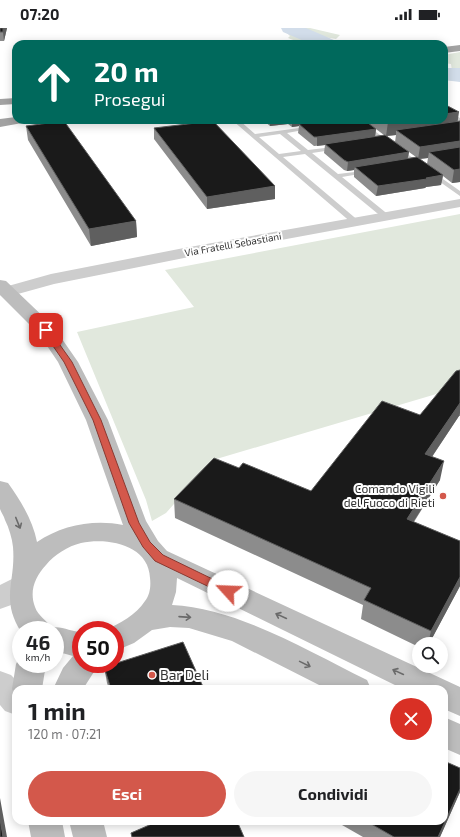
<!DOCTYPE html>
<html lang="it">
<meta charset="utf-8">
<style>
body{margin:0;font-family:"Exo 2",sans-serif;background:#f6f6f6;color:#202124;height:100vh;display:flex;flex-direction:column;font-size:15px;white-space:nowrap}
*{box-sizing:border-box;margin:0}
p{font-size:13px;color:#757577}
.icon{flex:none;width:22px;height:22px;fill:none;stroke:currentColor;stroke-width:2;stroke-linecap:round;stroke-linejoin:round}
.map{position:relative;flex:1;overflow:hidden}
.drawer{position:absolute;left:12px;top:657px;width:436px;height:140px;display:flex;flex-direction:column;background:#fff;border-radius:12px;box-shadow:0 2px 10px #0003}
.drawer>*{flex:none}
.guide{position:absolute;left:12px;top:12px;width:436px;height:84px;border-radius:12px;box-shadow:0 2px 10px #0003;background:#00695c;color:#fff;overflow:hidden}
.fabs{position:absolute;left:412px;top:609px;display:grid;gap:8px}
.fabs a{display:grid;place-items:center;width:36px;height:36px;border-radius:50%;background:#fff;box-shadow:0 2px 10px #0003;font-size:20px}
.speed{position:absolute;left:12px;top:593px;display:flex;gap:8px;font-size:20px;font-weight:700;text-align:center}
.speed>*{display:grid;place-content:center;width:52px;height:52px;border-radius:50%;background:#fff;box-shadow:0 2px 10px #0003;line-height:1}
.speed small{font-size:10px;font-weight:400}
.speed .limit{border:6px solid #d22;background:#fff;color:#111}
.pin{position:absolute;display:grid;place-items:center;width:34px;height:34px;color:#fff;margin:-17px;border-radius:8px;box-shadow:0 2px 6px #0006}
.me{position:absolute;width:44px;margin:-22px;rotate:295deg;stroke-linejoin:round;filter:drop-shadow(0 0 3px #0008)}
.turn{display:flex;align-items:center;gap:14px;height:84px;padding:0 16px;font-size:18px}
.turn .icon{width:52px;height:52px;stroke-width:2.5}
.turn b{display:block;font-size:28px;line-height:34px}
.round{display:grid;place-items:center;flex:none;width:42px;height:42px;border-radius:21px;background:#f6f6f6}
.overview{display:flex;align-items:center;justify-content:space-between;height:68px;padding:0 16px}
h1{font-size:24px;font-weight:700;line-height:30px}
.action{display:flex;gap:8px;margin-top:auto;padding:8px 16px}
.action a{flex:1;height:46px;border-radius:24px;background:#d3584b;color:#fff;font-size:16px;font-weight:700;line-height:46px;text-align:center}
.action a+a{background:#f6f6f6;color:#202124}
.status{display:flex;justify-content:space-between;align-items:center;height:28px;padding:0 20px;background:#fff;direction:ltr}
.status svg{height:11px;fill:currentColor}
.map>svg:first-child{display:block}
</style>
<div class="status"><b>07:20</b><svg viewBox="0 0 49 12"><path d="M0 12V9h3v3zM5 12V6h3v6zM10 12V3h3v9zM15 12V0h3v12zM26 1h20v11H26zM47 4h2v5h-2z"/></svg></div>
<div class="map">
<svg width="460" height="809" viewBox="0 0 460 809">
<rect width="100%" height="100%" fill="#fff"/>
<path fill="#e1e8dd" d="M297,0H310L340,7L336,11L318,8L313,5Z
M292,3L305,5L313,12L350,16H304L288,10L290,8L287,5Z
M460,24V53L444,52V42L452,43L451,36L444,35V27Z
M460,186V359L213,432L166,485L152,493L146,472L77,304L194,279L165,242Z"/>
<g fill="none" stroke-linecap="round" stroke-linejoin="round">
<path fill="#d2ddea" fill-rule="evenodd" d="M281,0H306L334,12L337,16H311L283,4Z
M444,40H460V54L444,52Z"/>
<path fill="#cdcdcd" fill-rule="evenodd" d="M444,81L460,90V94L444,85Z
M232,92H239L255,106L314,98V100L287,105L308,122L341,118V120L339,121L312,125L338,146L371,142V144L342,149L390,188L389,190H383L305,126L283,129L360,194L359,196H353ZM280,106L301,123L279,126L259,109Z
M362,97H366L460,163V168L362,99Z"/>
<path fill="#cdcdcd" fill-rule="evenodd" d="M460,171V179L184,230L54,256L7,269L0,267L1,260L51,246L184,220Z"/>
<path fill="#cdcdcd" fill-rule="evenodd" d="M20,547L30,551L33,558C27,570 13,577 0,581V557Z
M0,643L11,647L25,661H16V687L5,683L0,677Z"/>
<path fill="#bdbdbd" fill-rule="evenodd" d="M0,252L6,253L53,298L78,334L108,392L146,493L158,513L167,523L460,659V688L444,681V661H403L177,550L176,564L172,577C237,580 308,623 367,652L371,661H327L232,613L189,600L170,599L152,602L134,615L115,623V602H106C120,595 136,587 145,573C150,567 151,558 150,550C149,517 108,509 81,515C68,518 54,527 46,537C35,549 29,563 35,579C38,588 47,592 51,600C60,597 72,604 81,604V636H99L83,661H53L63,640L73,628L55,623V602H21V604C0,570 16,554 13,519C12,510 9,500 5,492C4,488 1,484 0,481C0,472 0,462 0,453L8,455C21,473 33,493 37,514C62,497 94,491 123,497L86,392L58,334L39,306L0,267Z
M21,627V636H46L42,661H16V670L12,661L16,636Z
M444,689L460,696V727L444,720Z
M28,793H62L65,809H31Z
M69,793H103L107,809H73Z"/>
<path fill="#a2a2a2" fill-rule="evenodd" d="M460,17V23L444,25V19Z
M16,70V76L0,77V71Z
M16,89V92H24L22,95L0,99V91Z"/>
</g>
<path fill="#8c8c8c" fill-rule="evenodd" d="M0,0H7L4,13H0Z
M263,92H364L376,101L375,108L384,107L364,92H444L458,93L460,154L452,155L443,148L441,157L426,159L425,160L376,168L354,149V142L347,143L344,142L324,125L325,117L314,118L298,105L299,98L292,99L288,96L270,98ZM396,107L395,114L387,108ZM409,124L416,129L408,131ZM428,130L427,136L420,131Z
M26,98L136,193L137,209L91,218L28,112Z
M154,100L275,158V171L207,181L154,111Z
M460,342V388H459L432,429L440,452L414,494L460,513V558L429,616H419V619L361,591L363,577L175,490L174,471L239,440L311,463L420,387Z
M104,639L204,661H109L107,655Z
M460,740V764L440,809H363L335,793H444Z
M151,793H237L244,809H132L131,805L152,796Z"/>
<path fill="#5f5f5f" d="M3,0H7L4,13L3,4Z
M459,84L457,98L396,102V107L386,108L388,94L405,92H444V86Z
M270,92H288V96L270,98Z
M292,92H337L299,96V98L292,99Z
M376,101L375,110L325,116V117L317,118V109Z
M460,113V125L429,124L428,130L418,131L420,119Z
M409,124L407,133L355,139L354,142L347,143L348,134Z
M460,141V154L452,155L454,142Z
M443,147L441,157L426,159L425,160L376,168L378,158Z
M275,158V171L207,181V169Z
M136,193L137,209L91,218L89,201Z
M460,375V385L459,388L421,445L425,426Z
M444,433L440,452L403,510L407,491Z
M460,549V558L429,616H428L431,603Z
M460,761V764L440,809H438Z
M0,770L7,809H3L0,790Z"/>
<path fill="#1a1a1a" stroke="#5f5f5f" d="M0,0H3V4H0Z
M444,76L459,84L444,86Z
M324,92H364L376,101L317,109H314L299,96Z
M385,92H405L388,94Z
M64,93L136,193L89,201L26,98Z
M213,93L275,158L207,169L154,100Z
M460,93V113L420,119L396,102Z
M385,107L409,124L348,134L344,132L325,116Z
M460,119V141L454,142L429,124Z
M417,129L443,147L426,150L427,151L378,158L355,139Z
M460,342V375L425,426L444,433L407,491L460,513V549L431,603L364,572L371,560L174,471L214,430L239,440L243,435L311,463L382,373L420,387L456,343Z
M183,614L204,661H111L104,639Z
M444,733L460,740V761L438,809H394L366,793H444Z
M0,790L3,809H0Z
M153,793H237L244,809H132L131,805L154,795Z"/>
<defs><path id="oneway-shaft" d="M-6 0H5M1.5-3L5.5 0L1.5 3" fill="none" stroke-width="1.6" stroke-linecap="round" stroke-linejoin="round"/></defs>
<g stroke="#6a6a6a">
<use href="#oneway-shaft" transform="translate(18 495) rotate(68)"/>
<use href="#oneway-shaft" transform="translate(281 588) rotate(-155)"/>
<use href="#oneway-shaft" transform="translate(185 589) rotate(4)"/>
<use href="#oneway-shaft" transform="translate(305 636) rotate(26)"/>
<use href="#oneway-shaft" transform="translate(398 644) rotate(-155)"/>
</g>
<path fill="#d3584b" stroke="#893931" d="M43,300H48L72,334L101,392L139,495L150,514L163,527L231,560L233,563L231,566L228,567L224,566L155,533L143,519L129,495L93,392L64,334L42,302Z"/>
<g fill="#d3584b" stroke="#fff" stroke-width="1.5">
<circle cx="443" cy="468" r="4"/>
<circle cx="152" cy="647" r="4"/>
</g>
<g text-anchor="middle" stroke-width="4" stroke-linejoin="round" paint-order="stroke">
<g font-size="10" fill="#333" stroke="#fff">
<text transform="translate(233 216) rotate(-10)" y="4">Via Fratelli Sebastiani</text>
</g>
<g font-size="12" fill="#333" stroke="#fff" text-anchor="end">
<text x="435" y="465">Comando Vigili<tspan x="435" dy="14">del Fuoco di Rieti</tspan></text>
</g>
<g font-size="14" fill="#333" stroke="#fff" text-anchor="start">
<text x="160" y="652">Bar Deli</text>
</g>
</g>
</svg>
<div class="fabs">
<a><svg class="icon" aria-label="search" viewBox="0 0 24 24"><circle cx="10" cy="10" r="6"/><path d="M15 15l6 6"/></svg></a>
</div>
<div class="speed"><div>46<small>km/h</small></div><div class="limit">50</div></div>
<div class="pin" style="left:46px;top:302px;background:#d93025"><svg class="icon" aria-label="arrive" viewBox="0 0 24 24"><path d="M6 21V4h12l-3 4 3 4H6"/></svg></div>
<svg class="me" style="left:228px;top:563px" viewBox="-20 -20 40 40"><circle r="19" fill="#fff"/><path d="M0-13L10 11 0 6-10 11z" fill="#d3584b"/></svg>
<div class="guide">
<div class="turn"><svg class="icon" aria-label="ahead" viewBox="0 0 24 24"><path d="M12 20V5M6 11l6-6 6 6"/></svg><div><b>20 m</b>Prosegui</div></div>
</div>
<section class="drawer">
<div class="overview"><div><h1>1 min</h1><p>120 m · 07:21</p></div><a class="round" style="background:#d93025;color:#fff"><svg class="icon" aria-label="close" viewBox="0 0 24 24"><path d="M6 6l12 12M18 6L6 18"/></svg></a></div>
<div class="action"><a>Esci</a><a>Condividi</a></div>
</section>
</div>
